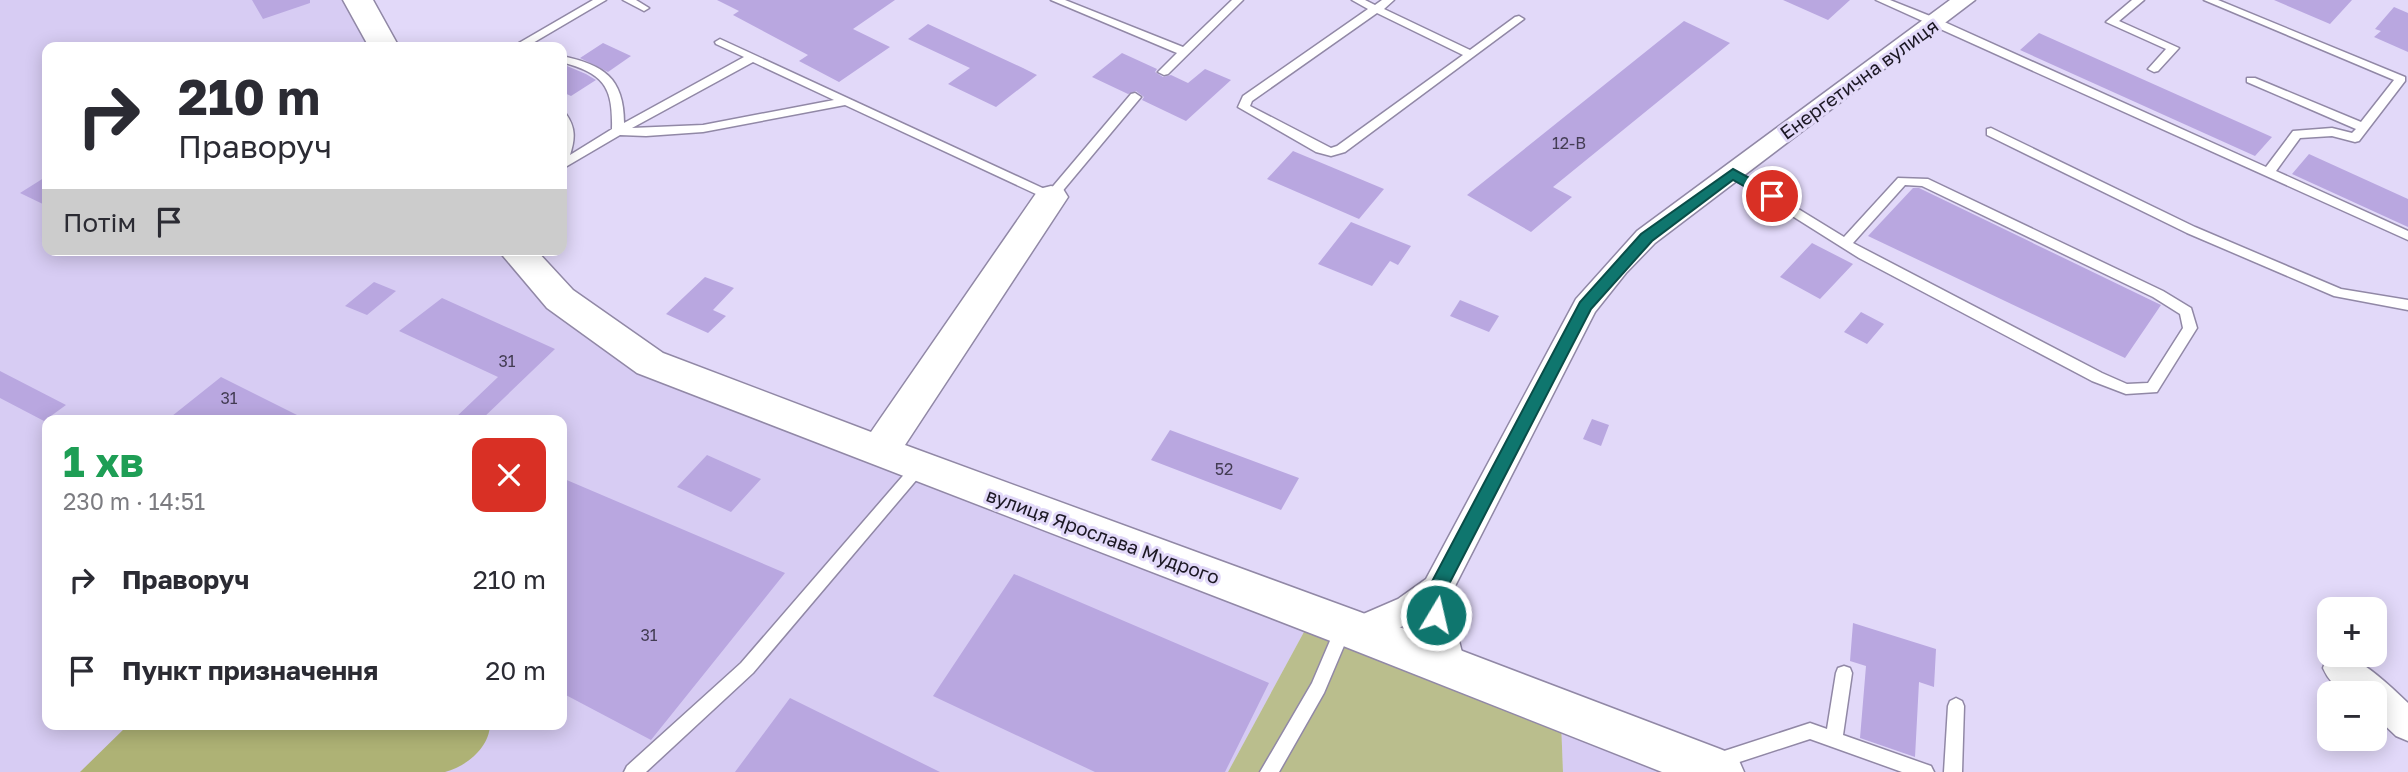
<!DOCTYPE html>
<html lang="uk">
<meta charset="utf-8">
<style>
body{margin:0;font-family:"Golos Text",sans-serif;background:#f2f2f3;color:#2b2b33;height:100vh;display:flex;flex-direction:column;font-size:26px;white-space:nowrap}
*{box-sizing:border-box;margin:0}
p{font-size:23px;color:#7c7c81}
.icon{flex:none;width:38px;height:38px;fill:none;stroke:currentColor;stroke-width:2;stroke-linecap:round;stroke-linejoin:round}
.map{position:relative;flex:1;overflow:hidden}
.panel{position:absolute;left:42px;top:415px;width:525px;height:315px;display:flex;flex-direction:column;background:#fff;border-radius:14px;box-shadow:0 4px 18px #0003}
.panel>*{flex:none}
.hud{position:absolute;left:42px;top:42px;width:525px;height:214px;border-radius:14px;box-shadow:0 4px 18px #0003;background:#fff;color:#2b2b33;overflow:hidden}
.tools{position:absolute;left:2317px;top:597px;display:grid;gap:14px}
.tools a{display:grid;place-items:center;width:70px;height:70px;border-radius:14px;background:#fff;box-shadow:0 4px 18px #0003;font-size:35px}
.pin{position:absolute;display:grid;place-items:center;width:60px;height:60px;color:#fff;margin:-30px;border:4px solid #fff;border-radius:50%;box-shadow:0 2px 7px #0007}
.me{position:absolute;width:77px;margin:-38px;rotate:9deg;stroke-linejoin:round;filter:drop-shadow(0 0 5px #0008)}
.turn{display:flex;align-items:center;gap:24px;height:147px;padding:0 21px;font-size:32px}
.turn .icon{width:91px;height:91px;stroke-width:2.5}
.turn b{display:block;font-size:49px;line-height:60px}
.then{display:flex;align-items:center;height:66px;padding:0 21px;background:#0003;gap:14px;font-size:26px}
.round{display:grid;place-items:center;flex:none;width:74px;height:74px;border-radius:14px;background:#f2f2f3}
.overview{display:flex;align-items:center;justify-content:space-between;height:119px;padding:0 21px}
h1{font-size:42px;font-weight:700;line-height:52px;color:#1e9e55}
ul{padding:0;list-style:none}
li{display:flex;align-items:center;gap:21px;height:91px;padding:0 21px}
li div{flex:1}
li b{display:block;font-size:26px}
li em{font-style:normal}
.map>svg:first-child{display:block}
</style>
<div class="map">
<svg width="2408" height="772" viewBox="0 0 2408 772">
<rect width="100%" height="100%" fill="#e2d9f9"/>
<path fill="#d7ccf3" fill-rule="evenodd" d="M0,0H355L381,47H47V250H511L650,367L1311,619L1228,772H0ZM47,420H562V724H47Z
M1561,721L1707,772H1563Z"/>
<path fill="#babe8d" d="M1311,619L1561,721L1563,772H1228Z"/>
<path fill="#aeb275" d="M128,725V724L490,725C489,748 467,766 445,772H80Z"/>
<path fill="#b9a7e0" d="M252,0H310V3L263,19Z
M717,0H895L853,29L890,47L839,82L799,61L808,55L733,15L739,11Z
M1783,0H1850L1828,20Z
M2274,0H2352L2330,24Z
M2394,7L2408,13V52L2374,37L2381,31L2375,29Z
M1684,21L1730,43L1553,187L1572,197L1531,232L1467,195Z
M928,24L1023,68L1037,75L996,107L948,84L970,68L908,39Z
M2039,33L2272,137L2255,156L2020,50Z
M603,43L631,56L608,72L580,58Z
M1122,53L1157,69L1155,72L1163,77L1171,75L1188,83L1205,69L1231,80L1186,121L1142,100L1144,97L1136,91L1128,94L1092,77Z
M567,66L586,74L596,80L571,96L562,92V70Z
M1293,151L1384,189L1359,219L1267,179Z
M2309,154L2408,199V227L2292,174Z
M47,176V206L20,193Z
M1913,188H1919L2161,305L2125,358L1868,236Z
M1351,222L1411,246L1398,265L1390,261L1372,286L1318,264Z
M1812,243L1853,264L1820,299L1780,277Z
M705,277L734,288L713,310L726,316L708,333L666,314Z
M374,282L396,291L367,315L345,306Z
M442,298L555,349L481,420H453L498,377L399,331Z
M1460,300L1499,316L1489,332L1450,316Z
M1861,312L1884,324L1867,344L1844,332Z
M0,371L66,405L44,421L0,398Z
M221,377L307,420H167Z
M1592,419L1609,425L1601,446L1583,439Z
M1170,430L1299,478L1281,510L1151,460Z
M707,455L761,479L731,512L677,487Z
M562,478L785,573L651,740L562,693Z
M1014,574L1269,683L1225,772H1095L933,696Z
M1853,623L1936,649L1934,687L1919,682L1915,757L1860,738L1866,666L1850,661Z
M790,698L940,772H735Z"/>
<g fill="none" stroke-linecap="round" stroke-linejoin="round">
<defs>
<path id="lane" d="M593,0H606L526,47H512Z
M623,0H636L649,8L644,11Z
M1051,0H1065L1183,47L1232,0H1243L1168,74L1164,75L1158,72L1177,53Z
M1352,0H1365L1375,5L1382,0H1394L1384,9L1470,50L1515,17L1519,16L1524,19L1345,152L1331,156L1316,152L1238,107L1243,96L1368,9ZM1377,13L1463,55L1337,146L1331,148L1250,106L1252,101Z
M1876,0H1890L1940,20L2266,167L2293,131L2332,128L2352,133L2356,129L2247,82V78H2255L2361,122L2394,80L2204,0H2218L2405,77V81L2359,141L2355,142L2332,136L2300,138L2276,171L2408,231V240Z
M2132,0H2144L2119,21L2179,48L2158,71L2154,72L2148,69L2166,49L2106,22Z
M720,39L1049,191L1131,94L1135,93L1141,97L1055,200L1051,201L845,105L703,132L646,136L620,135L562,169V113L566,114C576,128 575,139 570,155L612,129C613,86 604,74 562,62V56C603,65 624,77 624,123L744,57L716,44L715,42ZM753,62L834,100L703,125L632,128Z
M1991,128L2195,227L2341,289L2408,300V310L2334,296L2187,233L1987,135V129Z
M1733,169L1844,237L1898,178L1928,179L2163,291L2191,308L2197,328L2157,392L2126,394L2092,381L1859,258L1729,176L1727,173ZM1905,185L1922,186L2153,297L2180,314L2183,328L2148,383L2127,384L2102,373L1853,243Z
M919,461L924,463L926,467L924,471L753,673L646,772H624L627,766L741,663L914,463Z
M1344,620L1350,622L1352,627L1324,693L1279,772H1260L1312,683L1338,622Z
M1844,666L1850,668L1852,673L1843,735L1931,766L1934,772H1902L1810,739L1718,769L1712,767L1709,761L1712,755L1718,753L1810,723L1827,729L1836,673L1838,668Z
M1956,698L1962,701L1964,706L1962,772H1944L1948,706L1950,701Z"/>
<path id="street" d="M1950,0H1975L1655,243L1626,273L1595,312L1453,590L1456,629L1466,668L1462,679L1450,683L1438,679L1428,648L1422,618L1358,645L1347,641L1342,631L1347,621L1398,599L1426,579L1576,299L1637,231Z
M2335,654C2358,654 2391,687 2408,703V741L2396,736L2375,716V693C2350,693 2334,693 2323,668L2327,657Z"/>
<path id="secondary" d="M343,0H373L399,47H369Z
M1051,186L1063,189L1068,197L905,445L1360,612L1720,749L1737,756L1744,772H1662L1328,640L637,373L547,308L498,250H536L573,290L663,353L871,432L1039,189Z"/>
</defs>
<use href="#lane" stroke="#9188a6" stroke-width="3"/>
<use href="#street" stroke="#9188a6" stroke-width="3"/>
<use href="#secondary" stroke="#9188a6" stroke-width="3"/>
<use href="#lane" fill="#fff" fill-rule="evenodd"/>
<use href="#street" fill="#fff" fill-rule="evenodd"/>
<use href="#secondary" fill="#fff" fill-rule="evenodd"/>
</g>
<path fill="#0f766e" stroke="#0a4d48" stroke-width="2" d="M1733,169L1777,193V199H1767L1733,180L1652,241L1591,309L1446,590L1442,621L1436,623L1429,621L1427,615L1428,589L1580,302L1641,234Z"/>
<g text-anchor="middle" stroke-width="6" stroke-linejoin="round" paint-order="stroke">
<g font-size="16" fill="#433c53">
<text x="1569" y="149">12-В</text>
<text x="507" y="367">31</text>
<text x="229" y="404">31</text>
<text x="1224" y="475">52</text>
<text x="649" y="641">31</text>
</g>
<g font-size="19" fill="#1c1824" stroke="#e2d9f9">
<text transform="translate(1859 79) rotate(-36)" y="7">Енергетична вулиця</text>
<text transform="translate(1103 536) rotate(20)" y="7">вулиця Ярослава Мудрого</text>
</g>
</g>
</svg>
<div class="tools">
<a>+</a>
<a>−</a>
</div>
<div class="pin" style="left:1772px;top:196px;background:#d93025"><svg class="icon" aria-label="arrive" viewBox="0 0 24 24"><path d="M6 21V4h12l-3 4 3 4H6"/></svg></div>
<svg class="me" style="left:1436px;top:615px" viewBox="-20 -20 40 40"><circle r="17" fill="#0f766e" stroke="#fff" stroke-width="3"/><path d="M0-11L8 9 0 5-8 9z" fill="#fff"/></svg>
<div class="hud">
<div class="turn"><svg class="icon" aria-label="right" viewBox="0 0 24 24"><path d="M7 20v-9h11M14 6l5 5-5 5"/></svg><div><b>210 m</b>Праворуч</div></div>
<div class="then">Потім<svg class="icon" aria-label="arrive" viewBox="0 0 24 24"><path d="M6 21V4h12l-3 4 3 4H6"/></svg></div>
</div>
<section class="panel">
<div class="overview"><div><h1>1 хв</h1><p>230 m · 14:51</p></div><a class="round" style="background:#d93025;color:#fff"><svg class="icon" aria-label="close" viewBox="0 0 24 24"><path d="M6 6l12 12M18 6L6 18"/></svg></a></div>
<ul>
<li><svg class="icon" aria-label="right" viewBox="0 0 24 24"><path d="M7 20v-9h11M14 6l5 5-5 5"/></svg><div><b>Праворуч</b></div><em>210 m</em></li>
<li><svg class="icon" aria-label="arrive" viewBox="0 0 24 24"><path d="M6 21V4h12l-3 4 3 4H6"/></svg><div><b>Пункт призначення</b></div><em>20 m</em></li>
</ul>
</section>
</div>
